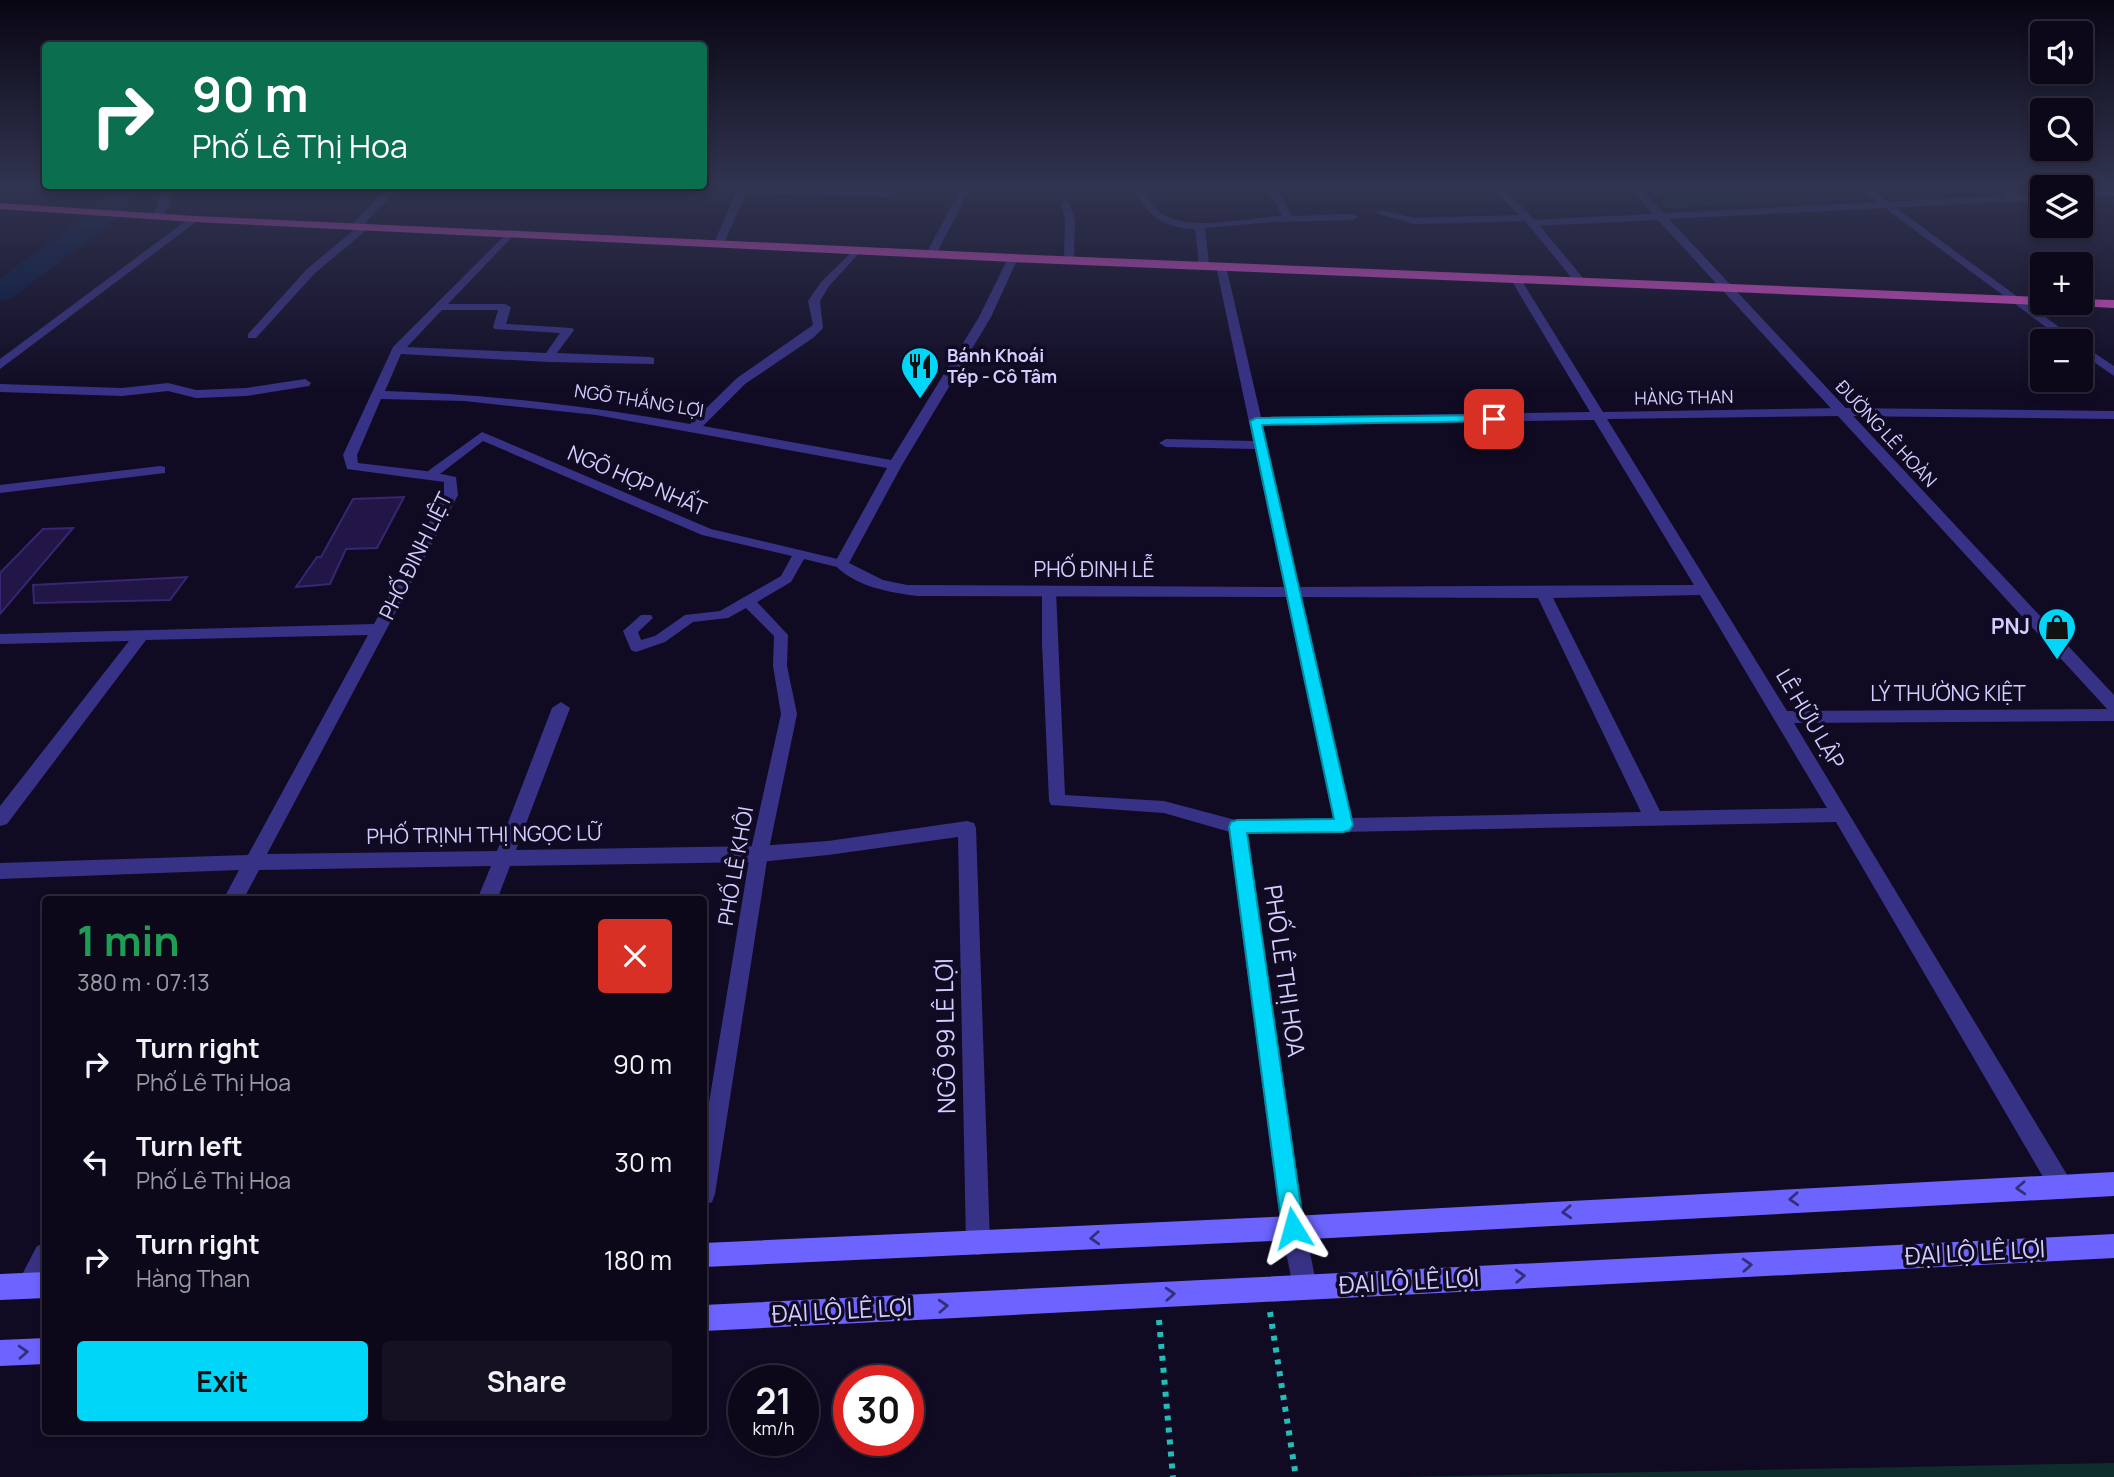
<!DOCTYPE html>
<meta charset="utf-8">
<style>
body{margin:0;font-family:Manrope,sans-serif;background:#151123;color:#f1f3f6;height:100vh;display:flex;flex-direction:column;font-size:26px;white-space:nowrap}
*{box-sizing:border-box;margin:0}
p{font-size:23px;color:#9a9aa2}
.icon{flex:none;width:38px;height:38px;fill:none;stroke:currentColor;stroke-width:2;stroke-linecap:round;stroke-linejoin:round}
.map{position:relative;flex:1;overflow:hidden}
.drawer{position:absolute;left:42px;top:896px;width:665px;height:539px;display:flex;flex-direction:column;background:#0c081a;border-radius:7px;box-shadow:0 4px 10px #0003,0 0 0 2px #2c2939}
.drawer>*{flex:none}
.top-card{position:absolute;left:42px;top:42px;width:665px;height:147px;border-radius:7px;box-shadow:0 4px 10px #0003,0 0 0 2px #2c2939;background:#0b6e4f;color:#fff;overflow:hidden}
.controls{position:absolute;left:2030px;top:21px;display:grid;gap:14px}
.controls a{display:grid;place-items:center;width:63px;height:63px;border-radius:7px;background:#0c081a;box-shadow:0 4px 10px #0003,0 0 0 2px #2c2939;font-size:35px}
.speed{position:absolute;left:728px;top:1365px;display:flex;gap:14px;font-size:35px;font-weight:700;text-align:center}
.speed>*{display:grid;place-content:center;width:91px;height:91px;border-radius:50%;background:#0c081a;box-shadow:0 4px 10px #0003,0 0 0 2px #2c2939;line-height:1}
.speed small{font-size:18px;font-weight:400}
.speed .limit{border:10px solid #d22;background:#fff;color:#111}
.pin{position:absolute;display:grid;place-items:center;width:60px;height:60px;color:#fff;margin:-30px;border-radius:14px;box-shadow:0 4px 10px #0006}
.me{position:absolute;width:77px;margin:-38px;rotate:352deg;stroke-linejoin:round;filter:drop-shadow(0 0 5px #0008)}
.turn{display:flex;align-items:center;gap:24px;height:147px;padding:0 35px;font-size:32px}
.turn .icon{width:91px;height:91px;stroke-width:2.5}
.turn b{display:block;font-size:49px;line-height:60px}
.round{display:grid;place-items:center;flex:none;width:74px;height:74px;border-radius:7px;background:#151123}
.headline{display:flex;align-items:center;justify-content:space-between;height:119px;padding:0 35px}
h1{font-size:42px;font-weight:700;line-height:52px;color:#1e9e55}
.action{display:flex;gap:14px;margin-top:auto;padding:14px 35px}
.action a{flex:1;height:80px;border-radius:7px;background:#00d7f8;color:#111;font-size:28px;font-weight:700;line-height:80px;text-align:center}
.action a+a{background:#151123;color:#f1f3f6}
ul{padding:0;list-style:none}
li{display:flex;align-items:center;gap:21px;height:98px;padding:0 35px}
li div{flex:1}
li b{display:block;font-size:26px}
li em{font-style:normal}
.map>svg:first-child{display:block}
</style>
<div class="map">
<svg width="2114" height="1477" viewBox="0 0 2114 1477">
<rect width="100%" height="100%" fill="#100b23"/>
<path fill="#0e2d2d" d="M1646,186H1841L1860,200L1667,208Z
M2114,1463V1477H1398Z"/>
<g fill="none" stroke-linecap="round" stroke-linejoin="round">
<path fill="#051942" fill-rule="evenodd" d="M116,186H144L109,226L11,298L0,301V278L89,214Z"/>
</g>
<path fill="#211645" stroke="#382674" stroke-width="2" d="M404,497L377,548L346,549L330,584L296,587L317,557H321L353,499Z
M73,528L0,614V573L43,529Z
M187,577L170,600L34,603L33,585Z"/>
<g fill="none" stroke-linecap="round" stroke-linejoin="round">
<path stroke="#23bdb9" stroke-width="6" stroke-dasharray="5 7" stroke-linecap="butt" d="M1270,1312L1296,1477
M1159,1320L1173,1477"/>
<path fill="#383286" fill-rule="evenodd" d="M1065,200L1069,203L1075,220L1074,260L1069,263L1064,260L1065,220L1061,203Z
M482,432L711,529L846,561L848,564L841,568L804,559L791,582L757,602L788,635L787,666L797,714L768,854L715,1194L712,1202L704,1205V1133L750,854L781,714L773,666L774,636L746,608L728,618L693,622L665,642L636,652L631,650L623,631L641,615H651L653,618L638,632L641,640L655,636L685,615L720,611L781,576L792,556L702,535L483,441L436,477H428V471Z
M1049,587L1056,591L1065,795L1164,801L1243,822L1245,827L1243,832L1237,834L1164,813L1051,805L1049,801L1042,643V591Z"/>
<path fill="#383286" fill-rule="evenodd" d="M175,186H188L170,196L169,205L161,218H153L160,195Z
M390,186H401L365,223L369,224V228L315,273L256,338H248V334L307,269L355,229L351,226L352,224Z
M739,186L893,191L898,194L893,197L746,193L724,243L715,245L714,243Z
M962,186H972L936,254L927,256L926,254Z
M1132,186H1142C1147,196 1151,206 1161,213C1188,233 1249,217 1282,216L1266,186H1276L1292,216L1353,214L1358,217L1353,220L1273,222L1205,228L1209,265L1204,268L1199,265L1195,229C1163,228 1145,214 1132,186Z
M1491,186H1501L1536,221L1583,278V282H1575L1525,221L1414,224L1376,213L1381,210L1414,218L1519,215Z
M1855,186H1866L2078,341H2065Z
M1992,186H2004L2021,198L2013,200Z
M191,217L200,219L0,369V359Z
M510,230L515,233L514,235L448,304H505L511,307L506,324L572,328L574,330L557,353L650,357L654,358V364L548,362L401,354L385,391C488,394 589,406 690,424L737,378L813,325L808,301L821,282L857,247L862,250L829,286L820,301L823,328L813,338L745,384L703,426L891,460L979,317L1008,258L1017,256L1018,258L991,317L902,465L849,563L883,580L907,585L1284,587L1255,449L1166,447L1159,443L1166,439L1253,441L1216,266L1221,263L1226,266L1261,417L1590,412L1510,278L1515,275L1520,278L1603,412L1842,408L2114,411V419L1842,416L1607,419L1787,711L2114,709V721L1794,723L2069,1178L2073,1186L2069,1194L2061,1198L2053,1194L1836,822L1247,834L1305,1228L1317,1287L1313,1296L1304,1300L1295,1296L1281,1228L1228,827L1230,822L1237,820L1333,818L1286,597L919,596C890,593 853,586 834,564L887,468L596,415L464,401L381,399L357,455L358,463L426,471L456,477L458,495L267,854L497,851L552,708L561,702L570,708L516,850L759,846L828,841L967,821L974,823L976,828L990,1243L987,1252L978,1255L969,1252L966,1243L958,837L828,855L759,862L510,866L497,900H477L491,866L259,870L243,900H223L239,870L0,879V863L248,855L368,635L146,640L7,824L0,826V806L129,641L0,644V634L374,624L444,495V482L347,469L343,455L393,347ZM442,310H498L493,327L495,329L560,333L546,353L407,347ZM1594,420L1694,585L1299,587L1262,425ZM1700,595L1827,808L1660,811L1553,598ZM1302,597L1538,598L1641,812L1352,818Z
M2081,344L2114,366V376L2081,353Z
M305,379L311,383L309,386L246,396L196,398L168,391L122,396L0,392V384L122,388L168,383L196,390L246,388Z
M160,466L165,467V473L0,493V485Z
M46,1243C46,1263 51,1290 29,1299L20,1295L16,1286L37,1246Z"/>
<path fill="#383286" fill-rule="evenodd" d="M1628,186H1638L1664,213L2042,194V200L1669,219L2114,695V712L2108,710L1658,220L1532,226L1527,223L1532,220L1653,214Z
M2114,190V196L2081,197V191Z"/>
<path fill="#6d64ff" fill-rule="evenodd" d="M2114,1172V1196L1293,1240L704,1267V1243L1293,1216Z
M2114,1234V1258L704,1331V1305Z
M46,1272V1298L0,1300V1274Z
M46,1338V1364L0,1366V1340Z"/>
<path fill="#e24ecc" fill-rule="evenodd" d="M0,203L195,216L1013,254L2042,297V303H2047L2042,305L1013,262L195,222L0,209Z
M2081,299L2114,300V308L2077,306L2075,303H2081Z"/>
</g>
<defs><path id="oneway-chevron" d="M-2-3.5L2.5 0L-2 3.5" fill="none" stroke-width="1.6" stroke-linecap="round" stroke-linejoin="round" transform="scale(1.75)"/></defs>
<g stroke="#352f7b">
<use href="#oneway-chevron" transform="translate(2021 1188) rotate(177)"/>
<use href="#oneway-chevron" transform="translate(1794 1199) rotate(177)"/>
<use href="#oneway-chevron" transform="translate(1567 1212) rotate(177)"/>
<use href="#oneway-chevron" transform="translate(1095 1238) rotate(177)"/>
<use href="#oneway-chevron" transform="translate(1747 1265) rotate(-3)"/>
<use href="#oneway-chevron" transform="translate(1520 1276) rotate(-3)"/>
<use href="#oneway-chevron" transform="translate(1170 1294) rotate(-3)"/>
<use href="#oneway-chevron" transform="translate(943 1306) rotate(-3)"/>
<use href="#oneway-chevron" transform="translate(23 1352) rotate(-3)"/>
</g>
<linearGradient id="sky" x2="0" y2="1"><stop stop-color="#090613"/><stop offset="0.47" stop-color="#313450"/><stop offset="1" stop-color="#313450" stop-opacity="0"/></linearGradient>
<rect width="2114" height="393" fill="url(#sky)"/>
<path fill="#00d7f8" stroke="#008ca1" stroke-width="2" d="M1494,415L1500,419L1498,421L1262,425L1353,825L1350,830L1344,832L1247,833L1304,1228L1301,1236L1293,1239L1285,1236L1282,1228L1229,827L1231,822L1237,820L1334,819L1250,421L1256,418Z"/>
<defs>
<symbol id="restaurant-pin" viewBox="-11 -11 22 30"><path d="M0 17L-7.5 6A9.5 9.5 0 1 1 7.5 6Z" fill="#00d7f8" stroke="#100b23"/><path d="M-5-6h1v4h1v-4h1v4h1v-4h1v5L-1.5 .5V6h-2V.5L-5-1ZM5-6V6H3V1.5H1.5Q1.5-4 5-6Z" fill="#111"/></symbol>
<symbol id="shop-pin" viewBox="-11 -11 22 30"><path d="M0 17L-7.5 6A9.5 9.5 0 1 1 7.5 6Z" fill="#00d7f8" stroke="#100b23"/><path d="M-5-2.5h2.3a2.7 3.5 0 0 1 5.4 0H5L5.5 6h-11ZM-1.5-2.5h3a1.5 2.3 0 0 0-3 0Z" fill="#111"/></symbol>
</defs>
<g fill-rule="evenodd">
<use href="#restaurant-pin" x="898" y="344" width="44" height="60"/>
<use href="#shop-pin" x="2035" y="605" width="44" height="60"/>
</g>
<g text-anchor="middle" stroke-width="7" stroke-linejoin="round" paint-order="stroke">
<g font-size="18" font-weight="bold" fill="#d4cdff" stroke="#100b23" text-anchor="start">
<text x="947" y="362">Bánh Khoái<tspan x="947" dy="21">Tép - Cô Tâm</tspan></text>
</g>
<g font-size="18" fill="#d4cdff" stroke="#100b23">
<text transform="translate(1684 398) rotate(-1)" y="6">HÀNG THAN</text>
<text transform="translate(639 401) rotate(9)" y="6">NGÕ THẮNG LỢI</text>
<text transform="translate(1886 434) rotate(47)" y="6">ĐƯỜNG LÊ HOÀN</text>
</g>
<g font-size="21" fill="#d4cdff" stroke="#100b23">
<text transform="translate(637 481) rotate(23)" y="7">NGÕ HỢP NHẤT</text>
<text transform="translate(416 556) rotate(-64)" y="7">PHỐ ĐINH LIỆT</text>
<text x="1094" y="577">PHỐ ĐINH LỄ</text>
<text x="1948" y="701">LÝ THƯỜNG KIỆT</text>
<text transform="translate(1810 719) rotate(59)" y="7">LÊ HỮU LẬP</text>
<text transform="translate(484 835) rotate(-1)" y="7">PHỐ TRỊNH THỊ NGỌC LỮ</text>
<text transform="translate(736 866) rotate(-80)" y="7">PHỐ LÊ KHÔI</text>
</g>
<g font-size="21" font-weight="bold" fill="#d4cdff" stroke="#100b23" text-anchor="end">
<text x="2030" y="634">PNJ</text>
</g>
<g font-size="24" fill="#d4cdff" stroke="#100b23">
<text transform="translate(1284 971) rotate(82)" y="8">PHỐ LÊ THỊ HOA</text>
<text transform="translate(946 1036) rotate(-91)" y="8">NGÕ 99 LÊ LỢI</text>
<text transform="translate(1975 1253) rotate(-3)" y="8">ĐẠI LỘ LÊ LỢI</text>
<text transform="translate(1409 1282) rotate(-3)" y="8">ĐẠI LỘ LÊ LỢI</text>
<text transform="translate(842 1311) rotate(-3)" y="8">ĐẠI LỘ LÊ LỢI</text>
</g>
</g>
</svg>
<div class="controls">
<a><svg class="icon" aria-label="sound" viewBox="0 0 24 24"><path d="M4 9h4l5-4v14l-5-4H4zM17 9q2 3 0 6"/></svg></a>
<a><svg class="icon" aria-label="search" viewBox="0 0 24 24"><circle cx="10" cy="10" r="6"/><path d="M15 15l6 6"/></svg></a>
<a><svg class="icon" aria-label="layers" viewBox="0 0 24 24"><path d="M12 4l9 5-9 5-9-5zM3 14l9 5 9-5"/></svg></a>
<a>+</a>
<a>−</a>
</div>
<div class="speed"><div>21<small>km/h</small></div><div class="limit">30</div></div>
<div class="pin" style="left:1494px;top:419px;background:#d93025"><svg class="icon" aria-label="arrive" viewBox="0 0 24 24"><path d="M6 21V4h12l-3 4 3 4H6"/></svg></div>
<svg class="me" style="left:1293px;top:1228px" viewBox="-20 -20 40 40"><path d="M0-17L14 15 0 8-14 15z" fill="#00d7f8" stroke="#fff" stroke-width="4"/></svg>
<div class="top-card">
<div class="turn"><svg class="icon" aria-label="right" viewBox="0 0 24 24"><path d="M7 20v-9h11M14 6l5 5-5 5"/></svg><div><b>90 m</b>Phố Lê Thị Hoa</div></div>
</div>
<section class="drawer">
<div class="headline"><div><h1>1 min</h1><p>380 m · 07:13</p></div><a class="round" style="background:#d93025;color:#fff"><svg class="icon" aria-label="close" viewBox="0 0 24 24"><path d="M6 6l12 12M18 6L6 18"/></svg></a></div>
<ul>
<li><svg class="icon" aria-label="right" viewBox="0 0 24 24"><path d="M7 20v-9h11M14 6l5 5-5 5"/></svg><div><b>Turn right</b><p>Phố Lê Thị Hoa</p></div><em>90 m</em></li>
<li><svg class="icon" aria-label="left" viewBox="0 0 24 24"><path d="M17 20v-9H6M10 6l-5 5 5 5"/></svg><div><b>Turn left</b><p>Phố Lê Thị Hoa</p></div><em>30 m</em></li>
<li><svg class="icon" aria-label="right" viewBox="0 0 24 24"><path d="M7 20v-9h11M14 6l5 5-5 5"/></svg><div><b>Turn right</b><p>Hàng Than</p></div><em>180 m</em></li>
</ul>
<div class="action"><a>Exit</a><a>Share</a></div>
</section>
</div>
